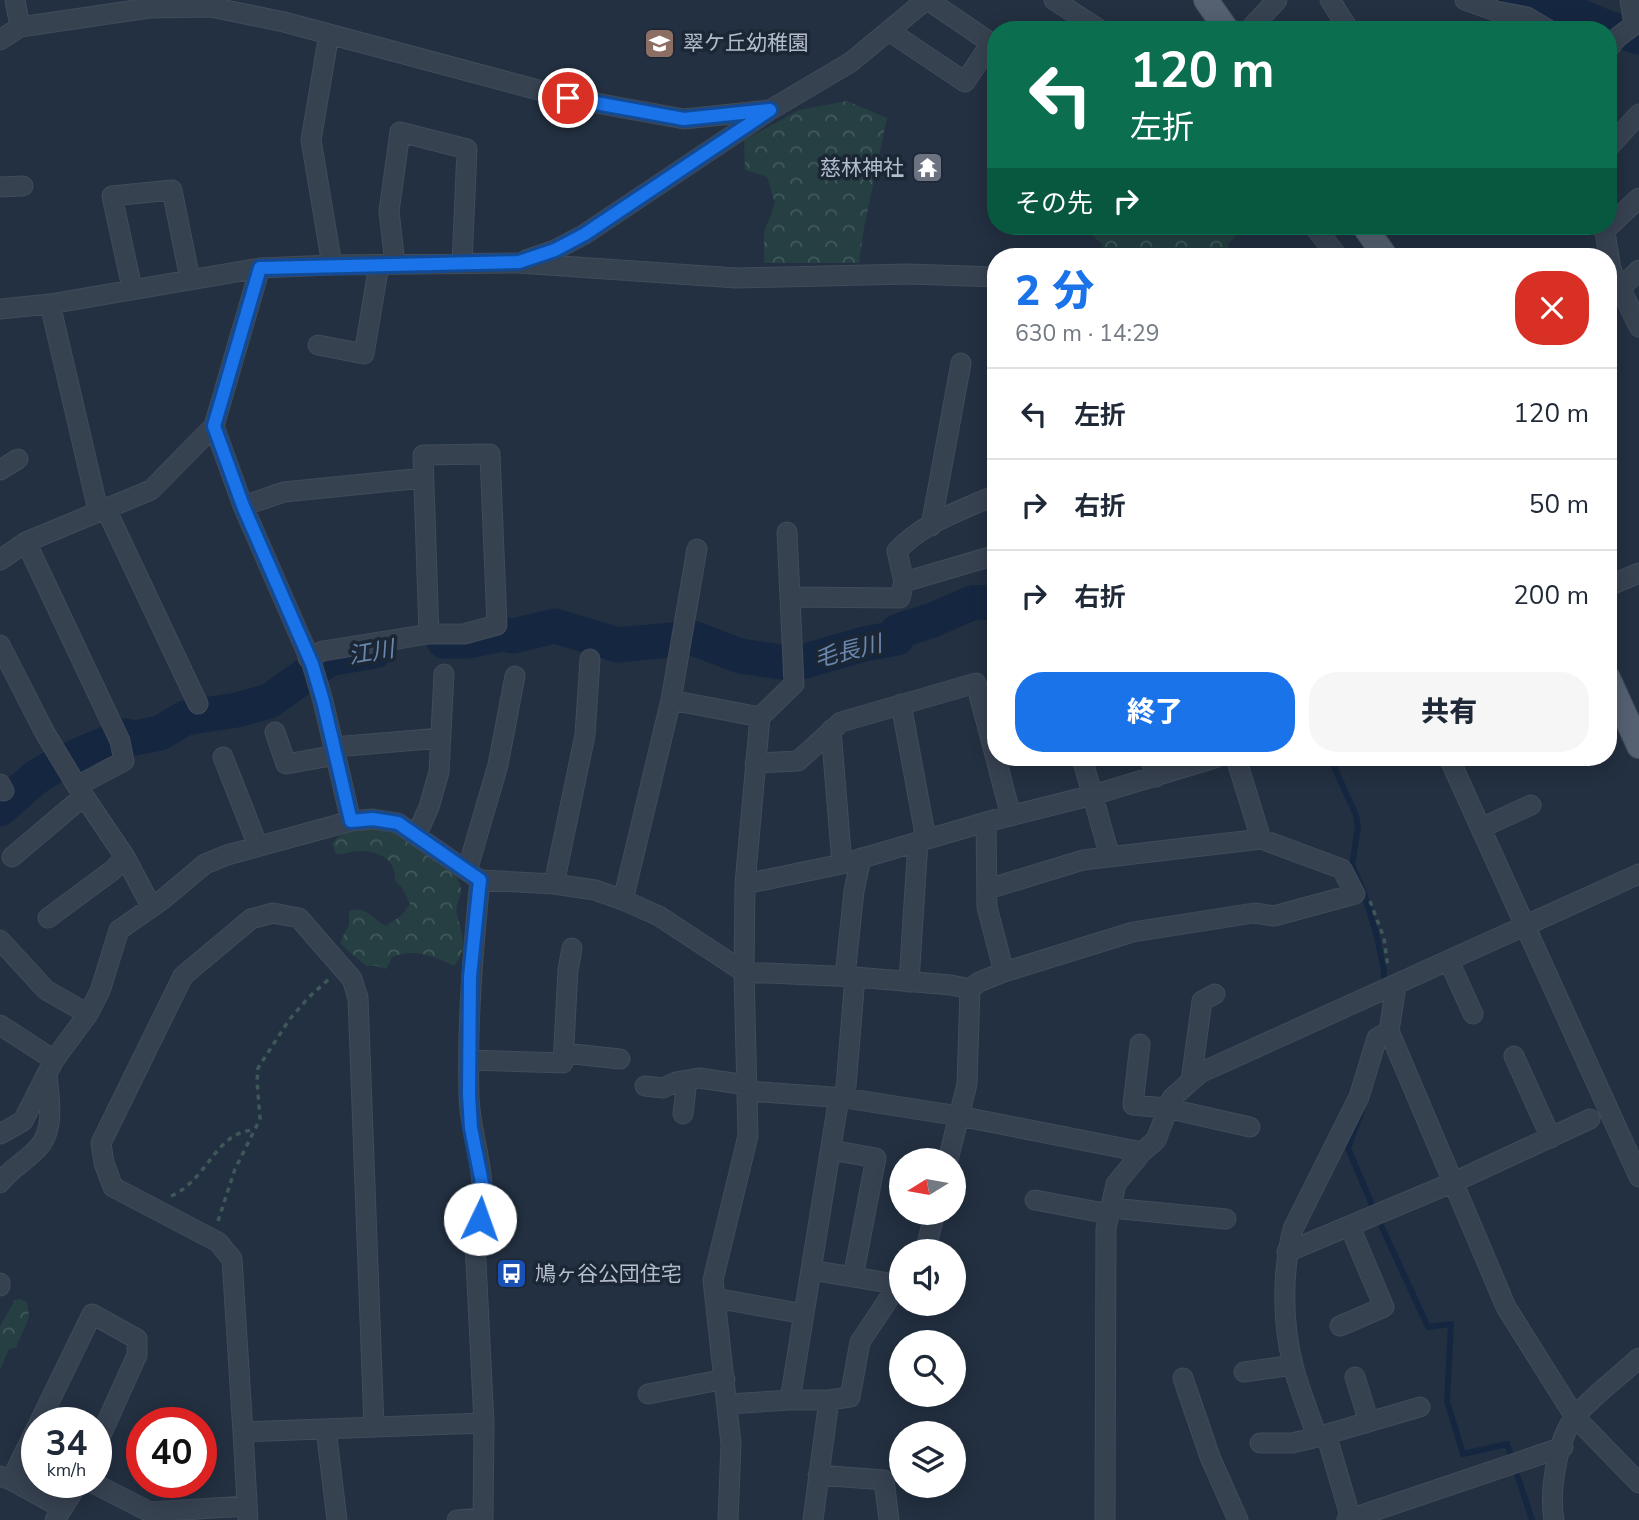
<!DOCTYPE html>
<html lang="ja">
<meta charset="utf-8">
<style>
body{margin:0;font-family:"Nunito Sans","Noto Sans JP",sans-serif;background:#f6f6f7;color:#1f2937;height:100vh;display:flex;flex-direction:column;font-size:26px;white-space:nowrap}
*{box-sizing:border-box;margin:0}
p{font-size:23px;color:#747a83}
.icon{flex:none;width:38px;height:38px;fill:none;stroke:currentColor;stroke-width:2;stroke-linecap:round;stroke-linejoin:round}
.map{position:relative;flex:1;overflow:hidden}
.sheet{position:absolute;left:987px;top:248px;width:630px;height:518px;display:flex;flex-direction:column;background:#fff;border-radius:28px;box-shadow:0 4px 18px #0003}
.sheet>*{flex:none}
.hud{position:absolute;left:987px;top:21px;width:630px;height:214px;border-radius:28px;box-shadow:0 4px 18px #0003;background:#0b6e4f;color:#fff;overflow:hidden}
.needle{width:46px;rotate:259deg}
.buttons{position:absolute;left:889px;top:1148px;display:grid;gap:14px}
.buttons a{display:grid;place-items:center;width:77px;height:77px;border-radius:50%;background:#fff;box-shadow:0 4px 18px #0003;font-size:35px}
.speed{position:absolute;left:21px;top:1407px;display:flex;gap:14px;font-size:35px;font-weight:700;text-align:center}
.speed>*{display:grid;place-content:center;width:91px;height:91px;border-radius:50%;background:#fff;box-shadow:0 4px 18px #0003;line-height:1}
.speed small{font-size:18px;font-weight:400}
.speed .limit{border:10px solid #d22;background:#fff;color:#111}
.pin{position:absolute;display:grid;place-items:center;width:60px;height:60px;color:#fff;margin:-30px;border:4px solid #fff;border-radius:50%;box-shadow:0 2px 7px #0007}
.me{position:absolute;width:77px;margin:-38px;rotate:3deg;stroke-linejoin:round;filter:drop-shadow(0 0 5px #0008)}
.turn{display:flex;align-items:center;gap:24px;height:147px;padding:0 28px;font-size:32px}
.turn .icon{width:91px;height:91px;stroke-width:2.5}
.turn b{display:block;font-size:49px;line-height:60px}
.then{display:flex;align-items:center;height:66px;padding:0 28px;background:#0003;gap:14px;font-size:26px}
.round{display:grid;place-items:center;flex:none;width:74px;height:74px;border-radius:28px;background:#f6f6f7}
.summary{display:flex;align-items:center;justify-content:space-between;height:119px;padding:0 28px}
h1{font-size:42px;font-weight:800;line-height:52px;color:#1a73e8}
.primary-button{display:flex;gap:14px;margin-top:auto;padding:14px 28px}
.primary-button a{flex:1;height:80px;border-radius:28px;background:#1a73e8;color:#fff;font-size:28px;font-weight:800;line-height:80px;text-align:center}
.primary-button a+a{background:#f6f6f7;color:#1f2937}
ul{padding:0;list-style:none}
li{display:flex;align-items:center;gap:21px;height:91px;padding:0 28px;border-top:2px solid #e0e1e3}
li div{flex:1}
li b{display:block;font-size:26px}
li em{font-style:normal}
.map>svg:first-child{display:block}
</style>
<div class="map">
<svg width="1639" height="1520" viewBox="0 0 1639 1520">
<defs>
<pattern id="forest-crowns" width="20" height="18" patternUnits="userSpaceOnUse" patternTransform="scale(1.75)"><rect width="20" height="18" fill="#253f42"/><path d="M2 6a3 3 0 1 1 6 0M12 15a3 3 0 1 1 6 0" fill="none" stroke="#42595c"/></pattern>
</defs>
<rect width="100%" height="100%" fill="#233041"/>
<path fill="url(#forest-crowns)" d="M847,101L887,118L864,228L859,263H764V232L775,203L767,177L745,170L744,140L799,110Z
M1075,226H1246L1228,244L1229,254L1224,257H1104L1102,244L1083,227Z
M364,827C373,828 383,828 391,830C413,836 457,865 461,888C462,897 454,905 457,915C462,934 469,948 454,966C433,956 414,948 392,957L386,969L377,966H366C358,958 345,950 340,942L349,925V911C364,905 373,918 386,926L402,915L410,904L402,888L395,881C397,860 379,851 360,851C351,851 345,855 336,854L332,844C340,832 350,829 364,827Z
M20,1299L27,1302L29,1317L16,1348L9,1349L0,1370V1326L15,1300Z"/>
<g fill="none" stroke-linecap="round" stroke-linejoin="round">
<path stroke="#152740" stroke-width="6" d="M1330,758L1356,815L1358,827L1352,865L1362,888L1376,933L1384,971V984
M1362,1111L1348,1148L1375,1212L1428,1327L1451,1324L1447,1401L1463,1454L1507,1444L1532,1520"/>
<path stroke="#152740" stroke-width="35" d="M1493,0L1544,10L1561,9L1608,28L1639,37
M444,641H469L502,634L513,636L555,626L618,645L693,638L740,656L795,664L864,644L897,638L898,631L930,621L972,603L996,602
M0,809L35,778L58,764L124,736L135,738L160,733L185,718L237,710L269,701L329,659L375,651"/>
<defs>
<path id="minor" d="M1054,0L1100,30
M1330,0L1349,30
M1465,0L1496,11L1527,17L1549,30
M20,27L149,8L211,7L284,22L568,98L684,119L770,110
M1249,30L1277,0
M889,31L965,82L991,43L928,0
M329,34L311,140L332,265
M0,40L20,27L15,0
M1608,49L1618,37L1634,25L1630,0
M1608,148L1639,114
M0,187L23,186
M1314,226L1338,257
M1604,226L1611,269L1639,327
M1604,231L1639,198
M526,260L555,250L585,234L770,110L851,62L926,0
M395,264L389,211L400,132L467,149L462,263
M132,288L112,196L172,190L190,279
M1621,288L1639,270
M50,304L98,510
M0,309L50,304L260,268L332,265L519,263L736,278L908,274L996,277
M318,345L364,354L379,265
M214,426L243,506L312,664L323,701L351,821
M0,470L18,459
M243,506L284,492L423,478
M105,507L198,704
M931,526L961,363
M787,532L790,597
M26,542L120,741L124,761L77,786L125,857L151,906
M0,560L26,542L151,490L214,426L260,268
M904,582L996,555
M1608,586L1639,573
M0,645L45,733L77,786
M308,658L323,651L429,634H464L497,625L490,454L423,455L429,634
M671,700L760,717L794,684L790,597L900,598L904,582L897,551C923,523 961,510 996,495
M901,704L926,839
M831,730L842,864
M275,732L286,764L336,755
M334,747L441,738
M223,757L258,846
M1082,758L1110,857
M1150,758L1156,777
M1236,758L1261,839
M1449,758L1639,1177
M755,763L798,761L841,722L976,683L1011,816
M0,784L4,791
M986,822L987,907L1004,972
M1481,828L1531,805
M417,834L429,807L439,772L444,674
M12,857L84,796
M467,871L498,765L515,676
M480,880C473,951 467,1022 469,1094C469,1124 480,1153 482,1184C482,1203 479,1223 475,1242L484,1423L483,1520
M554,884L585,735L590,659
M745,884L842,864L986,822L1093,795L1215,758
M623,900L671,700L697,549
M48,918L113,870L125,857
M0,940L46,990L88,1014
M1449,961L1473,1014
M845,976L854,891L861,858
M909,982L918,841
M1396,986L1389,1031L1506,1307L1575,1417L1639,1483
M0,1025L54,1060
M1389,1031L1377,1038L1359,1097L1293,1229C1282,1272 1282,1321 1293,1365C1299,1389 1309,1413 1317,1437L1420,1407
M1140,1044L1133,1105L1166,1108L1250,1127
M564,1053L620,1059
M1514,1056L1551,1138
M469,1060L563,1063L568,970L572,948
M1191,1081L1202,1001L1215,994
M645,1086L663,1088L676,1082L699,1078L747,1085
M748,1091L845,1098L959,1116L1142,1152
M845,1098L855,977
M683,1114L687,1080
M0,1134L23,1121L54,1060L88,1014L100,991L119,930L162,900L205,864L227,855L351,821L373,819L398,823L480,880L554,884L595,890L623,900L659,916L744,972L855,977L951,985L970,989L979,982L1004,972L1133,932L1254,913L1274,916L1355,894L1342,869L1261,839L1083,860L988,889
M831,1150L876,1158L853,1277
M948,1160L967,1084L970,989
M0,1183C10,1169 26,1161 37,1149C56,1130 49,1098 47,1074
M1035,1200L1109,1214
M1111,1208L1226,1219
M925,1251L935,1213
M1287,1252L1454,1182L1590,1119
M811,1270L901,1285
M0,1283V1286
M715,1298L804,1314
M1340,1326L1384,1307L1350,1227
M1244,1372L1293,1365
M1355,1377L1369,1422
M1183,1378L1210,1457L1238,1520
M648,1394L725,1379
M790,1400L839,1097
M829,1400L850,1397L860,1342L898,1285
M728,1404L790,1400H829L813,1520
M39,1423L92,1314L137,1339V1355L96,1446
M326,1429L337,1520
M243,1432L232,1259L218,1242L113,1187L104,1163L101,1143L183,976L251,919L273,913L299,918L352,979L358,998L374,1427
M1326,1434L1351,1519
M1260,1443H1292L1317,1437
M818,1475L884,1480L889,1520
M0,1476L11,1480L37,1427
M11,1480L62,1508
M91,1482L150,1512L247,1506
M55,1520L79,1482
M248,1520L243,1432L484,1423
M457,1520L483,1518
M728,1520L731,1444L713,1280L748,1136L744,972L745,884L760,717
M1105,1520L1106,1228L1116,1184L1142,1152L1156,1140L1172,1098L1200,1073L1639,874
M1347,1520L1563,1447
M1554,1520C1549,1492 1557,1439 1575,1417C1590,1398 1621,1375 1639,1358"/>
<path id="major" d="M1206,0L1227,30
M1364,226L1386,257
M1608,678L1639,746"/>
</defs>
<use href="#minor" stroke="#414b5a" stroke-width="21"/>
<use href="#major" stroke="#414b5a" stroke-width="26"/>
<path stroke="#3e585a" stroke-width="3.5" stroke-dasharray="5 5" stroke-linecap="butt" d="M1370,901L1384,938L1388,968
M171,1196C208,1180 215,1132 254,1130
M218,1221L235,1169L260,1119L257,1081L258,1068L289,1020L308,998L329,979"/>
<use href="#minor" stroke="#374251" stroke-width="19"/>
<use href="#major" stroke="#556171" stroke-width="24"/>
</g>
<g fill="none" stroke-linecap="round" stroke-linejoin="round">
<defs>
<path id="route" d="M480,1219L482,1183L471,1128L469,1095L470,977L480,880L398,823L373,819L351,821L323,701L312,664L243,506L214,426L260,268L519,262L555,250L585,234L770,110L684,119L568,98"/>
</defs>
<use href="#route" stroke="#114b97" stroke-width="18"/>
<use href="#route" stroke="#1a73e8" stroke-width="12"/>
</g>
<defs>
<symbol id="school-square" viewBox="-11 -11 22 22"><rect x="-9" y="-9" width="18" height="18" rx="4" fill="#8d6e63" stroke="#1c2736"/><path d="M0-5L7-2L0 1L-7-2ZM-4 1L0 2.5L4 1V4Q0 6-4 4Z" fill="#fff"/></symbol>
<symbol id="temple-square" viewBox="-11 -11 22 22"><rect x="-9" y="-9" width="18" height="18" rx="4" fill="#6b7280" stroke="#1c2736"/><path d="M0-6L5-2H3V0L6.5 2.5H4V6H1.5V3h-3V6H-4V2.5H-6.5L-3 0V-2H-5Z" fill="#fff"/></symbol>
<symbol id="bus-square" viewBox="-11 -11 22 22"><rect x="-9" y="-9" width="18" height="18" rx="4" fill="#1a4fb4" stroke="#1c2736"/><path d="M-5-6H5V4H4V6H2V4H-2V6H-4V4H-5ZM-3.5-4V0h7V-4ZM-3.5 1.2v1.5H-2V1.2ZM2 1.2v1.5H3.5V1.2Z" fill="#fff"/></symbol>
</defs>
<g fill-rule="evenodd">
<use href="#school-square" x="642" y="26" width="35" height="35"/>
<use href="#temple-square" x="910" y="150" width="35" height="35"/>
<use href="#bus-square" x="494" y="1256" width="35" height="35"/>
</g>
<g text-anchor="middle" stroke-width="7" stroke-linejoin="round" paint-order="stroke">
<g font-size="21" fill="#b4bdcb" stroke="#1c2736" text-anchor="start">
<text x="683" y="50">翠ケ丘幼稚園</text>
<text x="904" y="175" text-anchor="end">慈林神社</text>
<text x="535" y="1281">鳩ヶ谷公団住宅</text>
</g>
<g font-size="23" font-style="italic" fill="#6a87ad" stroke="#1c2736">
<text transform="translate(848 651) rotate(-14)" y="8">毛長川</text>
<text transform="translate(371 652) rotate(-10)" y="8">江川</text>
</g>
</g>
</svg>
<div class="buttons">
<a><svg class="needle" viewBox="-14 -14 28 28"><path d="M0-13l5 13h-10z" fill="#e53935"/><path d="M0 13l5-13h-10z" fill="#747a83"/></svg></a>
<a><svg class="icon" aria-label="sound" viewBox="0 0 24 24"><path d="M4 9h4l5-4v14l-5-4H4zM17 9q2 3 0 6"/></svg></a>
<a><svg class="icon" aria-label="search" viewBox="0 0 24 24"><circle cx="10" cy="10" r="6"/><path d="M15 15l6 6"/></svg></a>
<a><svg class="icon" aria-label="layers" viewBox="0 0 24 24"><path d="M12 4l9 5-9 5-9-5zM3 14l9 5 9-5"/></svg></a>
</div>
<div class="speed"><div>34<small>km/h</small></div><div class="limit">40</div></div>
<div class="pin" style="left:568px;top:98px;background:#d93025"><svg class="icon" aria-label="arrive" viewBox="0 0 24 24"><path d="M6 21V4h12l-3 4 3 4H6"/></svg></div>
<svg class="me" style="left:480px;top:1219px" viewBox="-20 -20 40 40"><circle r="19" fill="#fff"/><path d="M0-13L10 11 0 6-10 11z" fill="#1a73e8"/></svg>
<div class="hud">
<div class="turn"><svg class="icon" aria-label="left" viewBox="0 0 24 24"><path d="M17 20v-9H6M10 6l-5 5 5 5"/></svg><div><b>120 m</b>左折</div></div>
<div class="then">その先<svg class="icon" aria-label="right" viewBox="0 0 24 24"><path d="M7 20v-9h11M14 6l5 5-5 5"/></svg></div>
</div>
<section class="sheet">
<div class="summary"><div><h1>2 分</h1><p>630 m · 14:29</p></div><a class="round" style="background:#d93025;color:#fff"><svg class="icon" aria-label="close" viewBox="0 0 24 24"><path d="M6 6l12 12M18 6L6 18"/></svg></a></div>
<ul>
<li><svg class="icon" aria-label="left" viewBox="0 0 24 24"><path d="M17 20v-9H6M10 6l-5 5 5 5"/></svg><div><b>左折</b></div><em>120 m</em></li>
<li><svg class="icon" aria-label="right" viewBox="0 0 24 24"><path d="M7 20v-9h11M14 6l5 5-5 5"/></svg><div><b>右折</b></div><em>50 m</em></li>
<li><svg class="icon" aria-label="right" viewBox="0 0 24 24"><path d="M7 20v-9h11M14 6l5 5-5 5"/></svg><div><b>右折</b></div><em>200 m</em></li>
</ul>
<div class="primary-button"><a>終了</a><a>共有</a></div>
</section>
</div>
